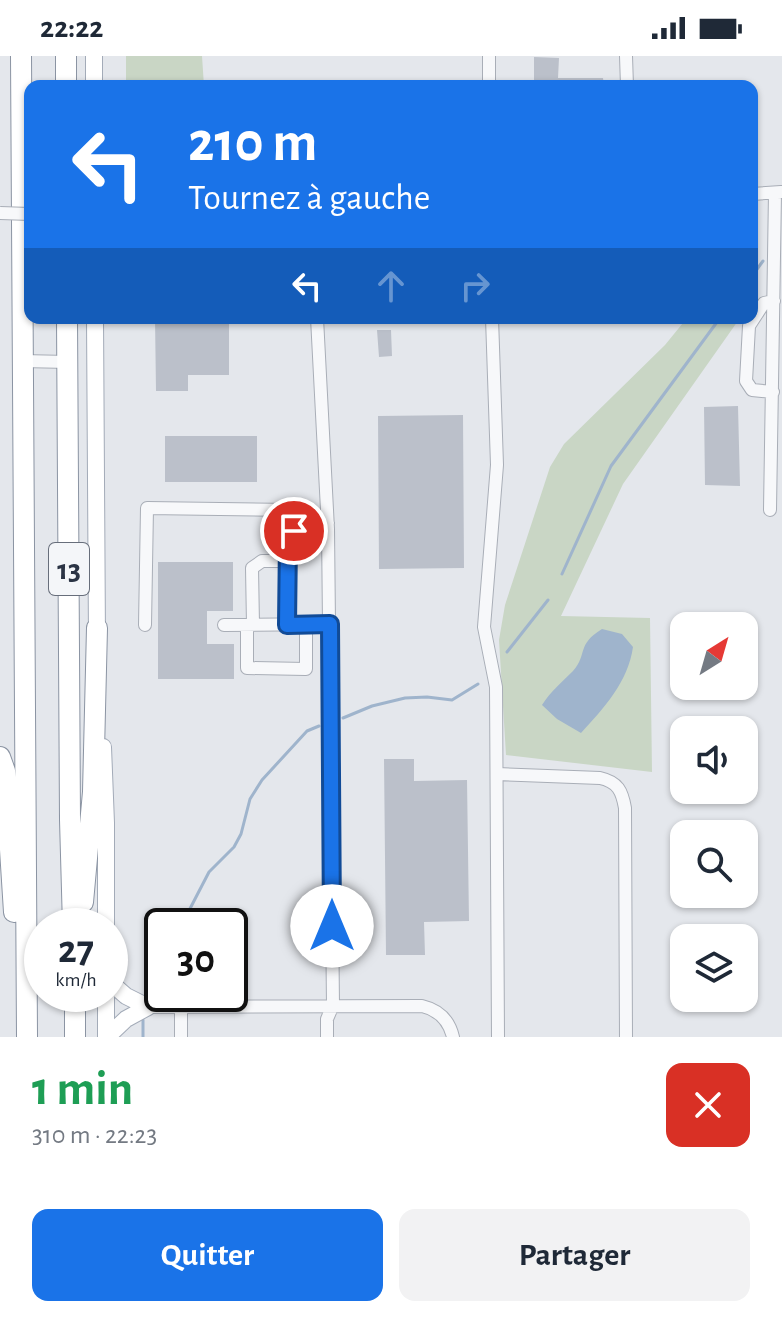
<!DOCTYPE html>
<html lang="fr">
<meta charset="utf-8">
<style>
body{margin:0;font-family:"Alegreya Sans",sans-serif;background:#f2f2f3;color:#1f2937;height:100vh;display:flex;flex-direction:column;font-size:30px;white-space:nowrap}
*{box-sizing:border-box;margin:0}
p{font-size:26px;color:#747a83}
.icon{flex:none;width:44px;height:44px;fill:none;stroke:currentColor;stroke-width:2;stroke-linecap:round;stroke-linejoin:round}
.map{position:relative;height:981px;overflow:hidden}
.side{display:flex;flex-direction:column;background:#fff;flex:1}
.side>*{flex:none}
.banner{position:absolute;left:24px;top:24px;width:734px;height:244px;border-radius:16px;box-shadow:0 2px 6px #0004;background:#1a73e8;color:#fff;overflow:hidden}
.needle{width:52px;rotate:37deg}
.controls{position:absolute;left:670px;top:556px;display:grid;gap:16px}
.controls a{display:grid;place-items:center;width:88px;height:88px;border-radius:16px;background:#fff;box-shadow:0 2px 6px #0004;font-size:40px}
.speed{position:absolute;left:24px;top:852px;display:flex;gap:16px;font-size:40px;font-weight:700;text-align:center}
.speed>*{display:grid;place-content:center;width:104px;height:104px;border-radius:50%;background:#fff;box-shadow:0 2px 6px #0004;line-height:1}
.speed small{font-size:20px;font-weight:400}
.speed .limit{border:4px solid #111;border-radius:12px;background:#fff;color:#111}
.pin{position:absolute;display:grid;place-items:center;width:68px;height:68px;color:#fff;margin:-34px;border:4px solid #fff;border-radius:50%;box-shadow:0 2px 8px #0007}
.me{position:absolute;width:88px;margin:-44px;rotate:0deg;stroke-linejoin:round;filter:drop-shadow(0 0 6px #0008)}
.turn{display:flex;align-items:center;gap:28px;height:168px;padding:0 32px;font-size:36px}
.turn .icon{width:104px;height:104px;stroke-width:2.5}
.turn b{display:block;font-size:56px;line-height:68px}
.lanes{display:flex;align-items:center;height:76px;padding:0 32px;background:#0003;justify-content:center;gap:40px;direction:ltr}
.lanes .off{opacity:.35}
.round{display:grid;place-items:center;flex:none;width:84px;height:84px;border-radius:16px;background:#f2f2f3}
.head{display:flex;align-items:center;justify-content:space-between;height:136px;padding:0 32px}
h1{font-size:48px;font-weight:600;line-height:60px;color:#1e9e55}
.action{display:flex;gap:16px;margin-top:auto;padding:16px 32px}
.action a{flex:1;height:92px;border-radius:16px;background:#1a73e8;color:#fff;font-size:32px;font-weight:600;line-height:92px;text-align:center}
.action a+a{background:#f2f2f3;color:#1f2937}
.status{display:flex;justify-content:space-between;align-items:center;height:56px;padding:0 40px;background:#fff;direction:ltr}
.status svg{height:22px;fill:currentColor}
.map>svg:first-child{display:block}
</style>
<div class="status"><b>22:22</b><svg viewBox="0 0 49 12"><path d="M0 12V9h3v3zM5 12V6h3v6zM10 12V3h3v9zM15 12V0h3v12zM26 1h20v11H26zM47 4h2v5h-2z"/></svg></div>
<div class="map">
<svg width="782" height="981" viewBox="0 0 782 981">
<rect width="100%" height="100%" fill="#e4e7ec"/>
<path fill="#c9d6c5" d="M126,0H202L204,30H126Z
M687,262H740L623,428L561,560L650,562L652,716L506,699L499,584L505,549L550,411L564,388L665,289Z"/>
<path fill="#9fb4cc" d="M602,573L622,578L633,591C628,626 604,652 581,677L557,663L542,649C551,635 562,626 573,615C588,598 576,589 602,573Z"/>
<g fill="none" stroke-linecap="round" stroke-linejoin="round">
<path stroke="#9fb4cc" stroke-width="3" d="M752,220L763,205
M562,518L611,410L720,262
M507,596L548,544
M343,662L372,650L405,642L427,641L452,644L478,628
M181,870L209,816L234,791L241,778L250,743L262,724L307,675L319,670
M148,940L162,912
M143,981V964"/>
</g>
<path fill="#bbc0ca" d="M534,1L559,2L558,22H603L604,30H534Z
M155,262H229V319H188V335H156Z
M377,274H391L392,300L379,301Z
M738,350L740,430L705,429L704,351Z
M463,359L464,512L379,513L378,360Z
M165,380H257V426H165Z
M158,506H233V555H207V588H234V623H158Z
M384,703H414V725L467,724L469,865L424,866L425,899H386Z"/>
<g fill="none" stroke-linecap="round" stroke-linejoin="round">
<defs>
<path id="minor" d="M489,0V30
M626,0L627,30
M752,138L781,136
M317,262L328,473L333,949L327,963V981
M492,262L497,409L484,571L496,631L498,981
M22,305L68,306
M773,336L752,334L746,325L749,270L764,247L774,245
M770,454L775,137
M297,468L328,467
M145,569L147,452L291,454L297,468L288,484L287,569
M224,569L330,568
M247,569V612L306,613V568
M253,569L252,512L262,505H288
M497,718L600,722C618,726 622,735 625,752L626,981
M148,951L422,950C439,954 449,964 453,981
M181,951V981"/>
<path id="major" d="M94,0V30
M95,262L97,584
M103,691L106,767V870
M110,926L126,940L148,951
M106,981V938
M107,981L126,963L148,951"/>
<path id="highway" d="M21,0L27,981
M66,0V30
M67,262L70,764L73,870
M0,701L5,715L14,856
M83,846L93,736L97,572
M75,938V981"/>
</defs>
<use href="#minor" stroke="#a9aeb7" stroke-width="14"/>
<use href="#major" stroke="#a3abb8" stroke-width="18"/>
<use href="#highway" stroke="#8b94a3" stroke-width="22"/>
<use href="#minor" stroke="#f7f8fa" stroke-width="12"/>
<use href="#major" stroke="#fff" stroke-width="16"/>
<use href="#highway" stroke="#fff" stroke-width="20"/>
<defs>
<path id="minor-bridge" d="M0,157L30,158"/>
</defs>
<use href="#minor-bridge" stroke="#a9aeb7" stroke-width="14" stroke-linecap="butt"/>
<use href="#minor-bridge" stroke="#f7f8fa" stroke-width="12"/>
</g>
<g fill="none" stroke-linecap="round" stroke-linejoin="round">
<defs>
<path id="route" d="M294,475L288,484L287,569L330,568L332,870"/>
</defs>
<use href="#route" stroke="#114b97" stroke-width="20"/>
<use href="#route" stroke="#1a73e8" stroke-width="14"/>
</g>
<g text-anchor="middle" stroke-width="6" stroke-linejoin="round" paint-order="stroke">
<rect fill="#f4f6f9" stroke="#676e7b" stroke-width="2" x="49" y="487" width="40" height="52" rx="6"/>
<g font-size="30" font-weight="bold" fill="#2b3445">
<text x="69" y="523">13</text>
</g>
</g>
</svg>
<div class="controls">
<a><svg class="needle" viewBox="-14 -14 28 28"><path d="M0-13l5 13h-10z" fill="#e53935"/><path d="M0 13l5-13h-10z" fill="#747a83"/></svg></a>
<a><svg class="icon" aria-label="sound" viewBox="0 0 24 24"><path d="M4 9h4l5-4v14l-5-4H4zM17 9q2 3 0 6"/></svg></a>
<a><svg class="icon" aria-label="search" viewBox="0 0 24 24"><circle cx="10" cy="10" r="6"/><path d="M15 15l6 6"/></svg></a>
<a><svg class="icon" aria-label="layers" viewBox="0 0 24 24"><path d="M12 4l9 5-9 5-9-5zM3 14l9 5 9-5"/></svg></a>
</div>
<div class="speed"><div>27<small>km/h</small></div><div class="limit">30</div></div>
<div class="pin" style="left:294px;top:475px;background:#d93025"><svg class="icon" aria-label="arrive" viewBox="0 0 24 24"><path d="M6 21V4h12l-3 4 3 4H6"/></svg></div>
<svg class="me" style="left:332px;top:870px" viewBox="-20 -20 40 40"><circle r="19" fill="#fff"/><path d="M0-13L10 11 0 6-10 11z" fill="#1a73e8"/></svg>
<div class="banner">
<div class="turn"><svg class="icon" aria-label="left" viewBox="0 0 24 24"><path d="M17 20v-9H6M10 6l-5 5 5 5"/></svg><div><b>210 m</b>Tournez à gauche</div></div>
<div class="lanes"><svg class="icon" aria-label="left" viewBox="0 0 24 24"><path d="M17 20v-9H6M10 6l-5 5 5 5"/></svg><svg class="icon off" aria-label="ahead" viewBox="0 0 24 24"><path d="M12 20V5M6 11l6-6 6 6"/></svg><svg class="icon off" aria-label="right" viewBox="0 0 24 24"><path d="M7 20v-9h11M14 6l5 5-5 5"/></svg></div>
</div>
</div>
<section class="side">
<div class="head"><div><h1>1 min</h1><p>310 m · 22:23</p></div><a class="round" style="background:#d93025;color:#fff"><svg class="icon" aria-label="close" viewBox="0 0 24 24"><path d="M6 6l12 12M18 6L6 18"/></svg></a></div>
<div class="action"><a>Quitter</a><a>Partager</a></div>
</section>
